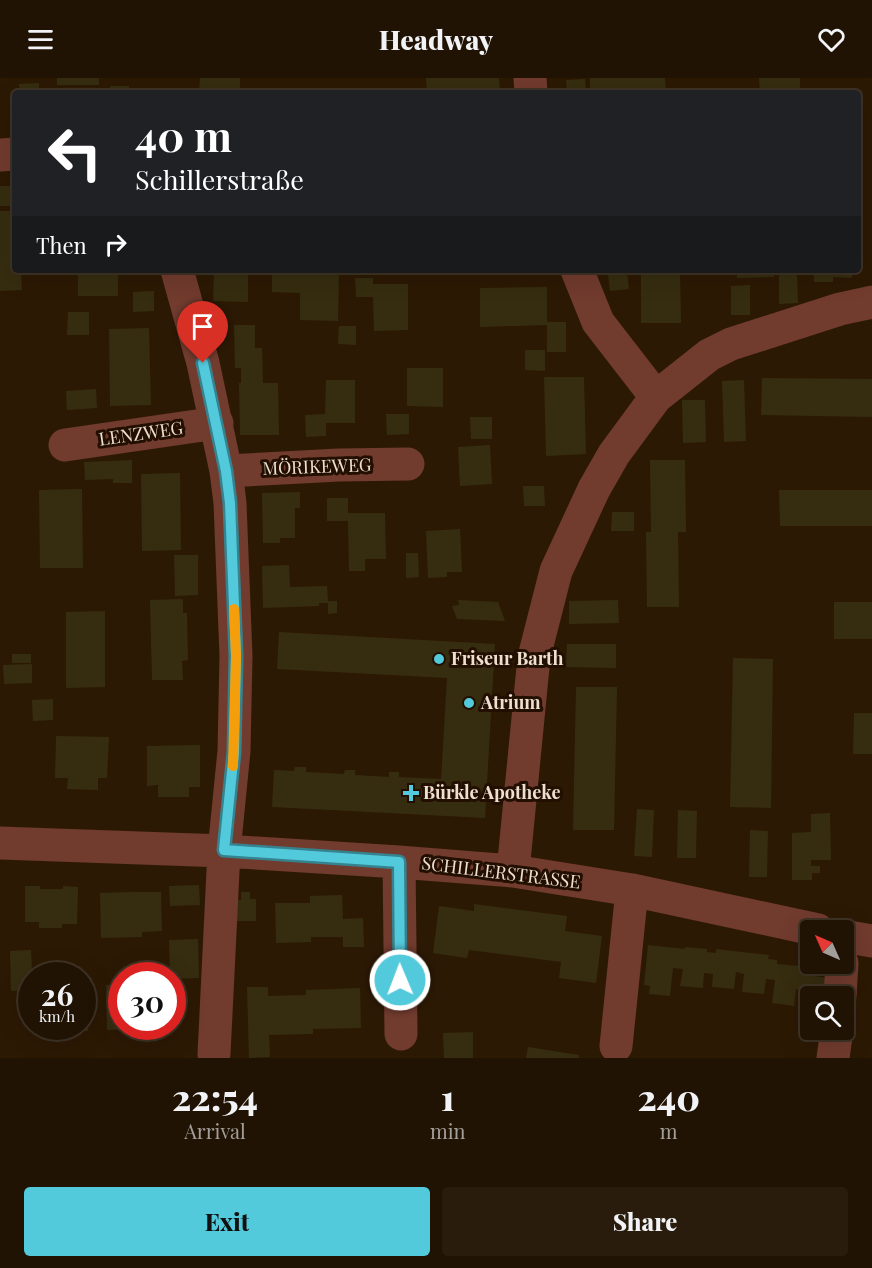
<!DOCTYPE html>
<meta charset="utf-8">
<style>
body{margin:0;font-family:"Playfair Display",serif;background:#291c0d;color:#f1f3f6;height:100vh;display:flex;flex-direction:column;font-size:22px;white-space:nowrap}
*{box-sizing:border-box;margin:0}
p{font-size:20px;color:#a29e9a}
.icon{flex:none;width:33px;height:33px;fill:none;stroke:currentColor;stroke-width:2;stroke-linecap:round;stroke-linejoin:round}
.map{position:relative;height:980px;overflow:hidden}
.details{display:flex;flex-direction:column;background:#211303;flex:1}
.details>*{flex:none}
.hud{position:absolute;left:12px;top:12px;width:849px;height:183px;border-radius:6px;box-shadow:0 6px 24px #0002,0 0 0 2px #3e3225;background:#202124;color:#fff;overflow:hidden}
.needle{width:39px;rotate:315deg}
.tools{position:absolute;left:800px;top:842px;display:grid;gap:12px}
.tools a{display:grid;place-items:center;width:54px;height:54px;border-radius:6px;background:#211303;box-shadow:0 6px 24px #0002,0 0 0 2px #3e3225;font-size:30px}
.speed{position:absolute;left:18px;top:884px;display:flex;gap:12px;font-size:30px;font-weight:700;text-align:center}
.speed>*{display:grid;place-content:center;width:78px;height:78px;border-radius:50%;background:#211303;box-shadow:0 6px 24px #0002,0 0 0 2px #3e3225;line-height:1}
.speed small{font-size:15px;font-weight:400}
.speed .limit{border:9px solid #d22;background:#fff;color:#111}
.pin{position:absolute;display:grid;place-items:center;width:51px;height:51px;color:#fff;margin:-62px -26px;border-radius:50% 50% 50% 0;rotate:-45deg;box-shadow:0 0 6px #0007}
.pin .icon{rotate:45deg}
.me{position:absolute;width:66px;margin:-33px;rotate:359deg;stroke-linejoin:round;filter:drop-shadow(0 0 4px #0008)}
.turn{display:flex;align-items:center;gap:21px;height:126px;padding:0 24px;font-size:27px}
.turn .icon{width:78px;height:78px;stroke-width:2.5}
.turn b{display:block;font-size:42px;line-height:51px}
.then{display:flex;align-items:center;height:57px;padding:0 24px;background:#0003;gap:12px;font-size:22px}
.eta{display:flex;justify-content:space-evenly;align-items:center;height:102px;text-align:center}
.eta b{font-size:36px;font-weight:800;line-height:42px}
.primary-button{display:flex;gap:12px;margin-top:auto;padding:12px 24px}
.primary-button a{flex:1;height:69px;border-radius:6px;background:#53cadc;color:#111;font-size:24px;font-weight:800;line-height:69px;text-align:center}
.primary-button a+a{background:#291c0d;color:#f1f3f6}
header{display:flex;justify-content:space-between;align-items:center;height:78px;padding:0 24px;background:#211303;font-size:27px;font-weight:800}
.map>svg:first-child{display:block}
</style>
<header><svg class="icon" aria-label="menu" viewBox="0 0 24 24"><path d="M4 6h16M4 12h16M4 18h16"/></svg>Headway<svg class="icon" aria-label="heart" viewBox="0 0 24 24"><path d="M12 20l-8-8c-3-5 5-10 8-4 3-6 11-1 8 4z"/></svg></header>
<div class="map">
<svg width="872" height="980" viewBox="0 0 872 980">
<rect width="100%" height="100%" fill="#2c1904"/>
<path fill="#362d10" d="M57,0H99V7H57Z
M200,0H240V12H199Z
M426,0H499L500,15H427Z
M590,0H665L666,15H590Z
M759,0H800V15H760Z
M585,1L586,15H567L566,2Z
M39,5V15H20L19,6Z
M110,8H129V15H110Z
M858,73H860L861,89H858Z
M0,108H15V128H0Z
M858,122H860L862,176H858Z
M0,133H15V192H21L22,212L0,213Z
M78,192H118V218H78Z
M214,192H248V224L213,223Z
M272,192L339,193L338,243L300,242V215L272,214Z
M641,192H680L681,245H641Z
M737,192H774V199L737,200Z
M814,192H852V200L833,199V204H814Z
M627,194L629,211L610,213L608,196Z
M797,196L798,225L779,226V197Z
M355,200H373V206H408V252L374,253L373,219H356Z
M750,207V237H731V208Z
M547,209V244H566V274H547V247L480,249V210Z
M154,213V233L133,234V214Z
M68,234H89V257H67Z
M234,247H255V270H262L263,305H278L279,357H240L239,305H241V290H235Z
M339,248H356V267L338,266Z
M149,250L151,327L110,328L109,251Z
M525,272H545V293L525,292Z
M407,290H443V329L407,328Z
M544,299H584L586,376L546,378Z
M762,300L872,301V339L761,337Z
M326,302H355V345H326V358L306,359L305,337L325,336Z
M744,302L746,363L724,364L722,303Z
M96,311L97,330L67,332L66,313Z
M682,322H705L706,364L683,365Z
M386,336H409V356L387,357Z
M470,339H492V361H471Z
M490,367L492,406L460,408L458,369Z
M132,382V405H113V401L85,402L84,384Z
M650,382H685L686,454H678L679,529H647L646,454H651Z
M180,395L181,472L142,473L141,396Z
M523,408H544L545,428H524Z
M82,411L83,490H40L39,412Z
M779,412H872V448H780Z
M300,414V430H295V460H280V465H263L262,415Z
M327,420H348V435H385L386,481H365V493H349L348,443H327Z
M612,434H634V453H611Z
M460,451L462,494H447V499L428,500L426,453Z
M406,475H418L419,499L406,500Z
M174,477H198V517L175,518Z
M289,487L290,509L327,508L328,523H337V535L328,536V525H319V528L263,530L262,488Z
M183,521V535H187L188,582L182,583L183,602H152L150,522Z
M458,522L498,524L505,543L457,541L452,528L459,527Z
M618,522L619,545L569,546V523Z
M834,524H872V561H834Z
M105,533V609L66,610V534Z
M279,554L495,566L485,740L272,729L274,692L294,693L295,689H306V694L344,696L345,692H355V697L389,699V694H399V699L441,701L447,600L277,591Z
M567,566H616V590L566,589Z
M12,576H31V585H12Z
M733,580L773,581L771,730L730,729Z
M32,586V605L4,606L3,587Z
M576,609H617L614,752H573Z
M53,621V642L33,643L32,622Z
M854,635H872V676H853Z
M56,658L109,659L107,700H98V712L67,711L68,700H55Z
M200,667V709H189V719H158V707L147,708V668Z
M637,731L654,732L652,779L634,778Z
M678,732L697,733L696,780H677Z
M830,735L831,782H811V788H820V795H812V802H792V755L811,754V736Z
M750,752L768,753L767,799H749Z
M199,807L200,827L170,828L169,808Z
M25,808H40V811H63V808L78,809L77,846H62V850H39V844H25Z
M131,814H161L162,853L142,854V859L101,860L100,815Z
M241,814H250V821H256V843H229V822H241Z
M342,817L343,841L363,840L364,869H343V859H311V864L276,865L275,825H310V818Z
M474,826L567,838L565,853L602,858L596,905L559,900L561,884L469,872L467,880L433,875L439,828L474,833Z
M198,861L199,900L172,901V897H170L169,862Z
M648,867L685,871V869L707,871V874L716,875V871L769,877L768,881L777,882V886L799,888L798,892L808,893V897L828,900L826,918H810V936L803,935L806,913L796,911L794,928L772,925L775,902L766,901L764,916L742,914L744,896L736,894L734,911L712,909L713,896L704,895L703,910L680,908L683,891L673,890L670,918L649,916L650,908L644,907Z
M31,872L32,893H29L30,912L11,913L10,873Z
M106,907H122V948H166V950L107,952Z
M247,909H268V918L306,917V912L360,910L361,950L313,951V956L269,957L270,979L249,980Z
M82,912H88V953H35V948H82Z
M473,954V980H444L443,955Z
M528,969L579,977V980H526Z"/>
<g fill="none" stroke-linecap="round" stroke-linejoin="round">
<path stroke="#713b2e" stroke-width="33" d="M530,0L531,15
M0,77L15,76
M177,192L203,285L226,393L230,425L236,578L234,673L224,773L214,976
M577,192L598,244L656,319
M65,367L217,345
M226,393L339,387L408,386
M0,765L224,773L399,784L513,793L632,812L818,852
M399,784L401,956
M513,793L534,579L556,493L594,411L614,376L656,319L709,277L731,266L840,231L872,224
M843,858L872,863
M840,918L842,885
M616,968L632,812
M833,980L837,951"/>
</g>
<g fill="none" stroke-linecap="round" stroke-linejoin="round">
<defs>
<path id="route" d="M203,285L226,393L230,425L236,578L234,674L224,772L399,784L400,902"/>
</defs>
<use href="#route" stroke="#36838f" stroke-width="15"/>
<use href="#route" stroke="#53cadc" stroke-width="10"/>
<path stroke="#f59e0b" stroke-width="10" d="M233,688L236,578L234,531"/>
</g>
<g fill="#53cadc" stroke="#220f00" stroke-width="2">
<circle cx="439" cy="581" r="6"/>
<circle cx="469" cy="625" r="6"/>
<path d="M408 706h6v6h6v6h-6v6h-6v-6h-6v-6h6z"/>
</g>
<g text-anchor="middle" stroke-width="6" stroke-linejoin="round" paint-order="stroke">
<g font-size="18" fill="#eddfd2" stroke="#220f00">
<text transform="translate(141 356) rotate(-8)" y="6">LENZWEG</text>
<text transform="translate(317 389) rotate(-2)" y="6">MÖRIKEWEG</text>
<text transform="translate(501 795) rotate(7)" y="6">SCHILLERSTRASSE</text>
</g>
<g font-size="18" font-weight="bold" fill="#eddfd2" stroke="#220f00" text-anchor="start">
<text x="451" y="587">Friseur Barth</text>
<text x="481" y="631">Atrium</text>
<text x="423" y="721">Bürkle Apotheke</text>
</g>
</g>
</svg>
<div class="tools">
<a><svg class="needle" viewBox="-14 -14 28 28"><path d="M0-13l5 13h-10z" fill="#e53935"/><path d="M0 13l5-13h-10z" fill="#a29e9a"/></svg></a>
<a><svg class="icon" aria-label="search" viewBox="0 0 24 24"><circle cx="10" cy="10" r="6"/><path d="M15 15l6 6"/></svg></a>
</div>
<div class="speed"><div>26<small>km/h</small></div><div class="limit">30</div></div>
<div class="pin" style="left:203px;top:285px;background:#d93025"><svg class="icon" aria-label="arrive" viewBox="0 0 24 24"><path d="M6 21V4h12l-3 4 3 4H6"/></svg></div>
<svg class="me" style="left:400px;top:902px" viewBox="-20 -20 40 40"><circle r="17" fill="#53cadc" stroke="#fff" stroke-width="3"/><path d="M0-11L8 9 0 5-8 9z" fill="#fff"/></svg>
<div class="hud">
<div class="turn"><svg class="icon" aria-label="left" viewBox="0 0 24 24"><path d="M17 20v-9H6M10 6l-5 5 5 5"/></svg><div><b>40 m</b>Schillerstraße</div></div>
<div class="then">Then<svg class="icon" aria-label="right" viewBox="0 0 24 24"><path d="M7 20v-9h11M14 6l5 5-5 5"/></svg></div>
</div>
</div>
<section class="details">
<div class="eta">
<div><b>22:54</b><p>Arrival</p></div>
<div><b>1</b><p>min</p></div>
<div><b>240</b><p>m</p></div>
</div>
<div class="primary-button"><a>Exit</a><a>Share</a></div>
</section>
